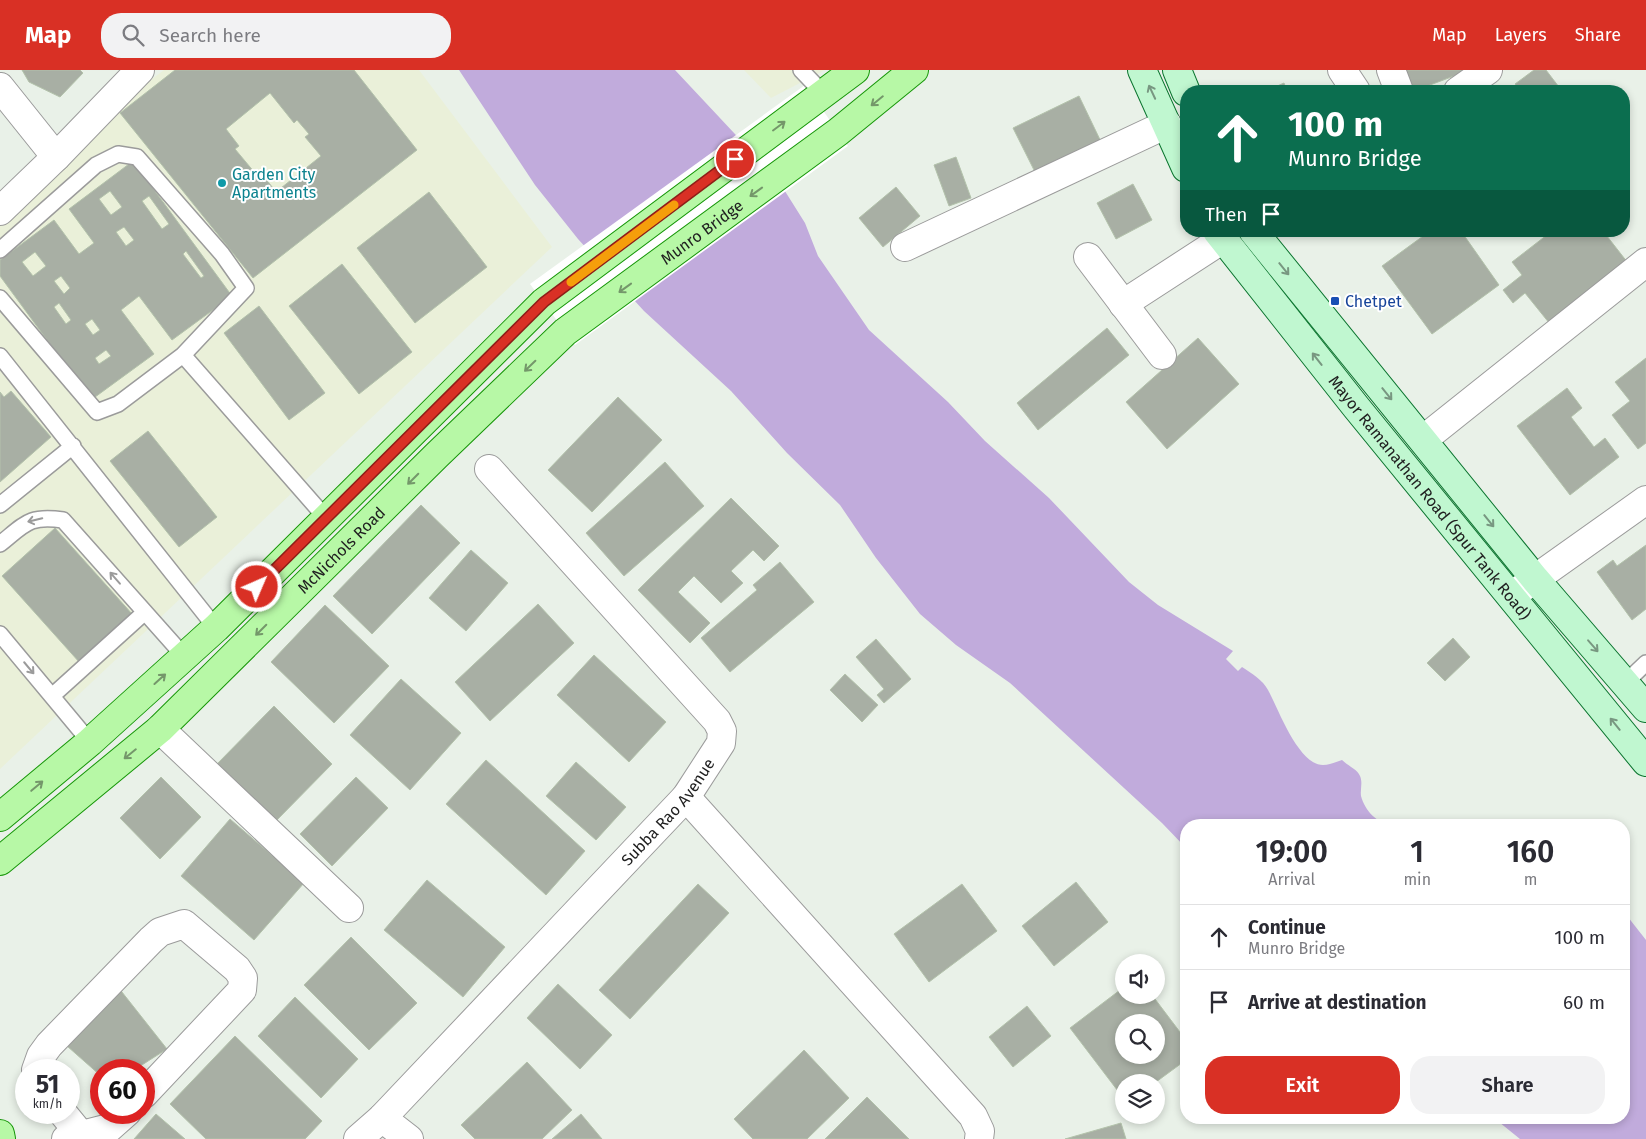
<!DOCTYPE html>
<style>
body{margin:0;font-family:"Fira Sans",sans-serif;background:#f2f2f3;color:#2b2b33;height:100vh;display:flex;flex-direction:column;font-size:19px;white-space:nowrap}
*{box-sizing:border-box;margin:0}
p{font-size:16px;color:#7c7c81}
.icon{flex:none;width:28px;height:28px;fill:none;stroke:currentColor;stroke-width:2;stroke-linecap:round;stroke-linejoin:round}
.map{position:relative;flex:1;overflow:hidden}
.panel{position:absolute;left:1180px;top:749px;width:450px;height:305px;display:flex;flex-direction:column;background:#fff;border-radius:20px;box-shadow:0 2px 8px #0003}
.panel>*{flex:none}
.hud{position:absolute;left:1180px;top:15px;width:450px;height:152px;border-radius:20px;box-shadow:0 2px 8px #0003;background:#0b6e4f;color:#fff;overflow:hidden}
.fabs{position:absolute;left:1115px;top:884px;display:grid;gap:10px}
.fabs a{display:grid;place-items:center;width:50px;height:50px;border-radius:50%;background:#fff;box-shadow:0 2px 8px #0003;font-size:25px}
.speed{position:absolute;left:15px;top:989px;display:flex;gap:10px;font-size:25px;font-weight:700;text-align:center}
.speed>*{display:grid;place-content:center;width:65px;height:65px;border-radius:50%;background:#fff;box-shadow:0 2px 8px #0003;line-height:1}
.speed small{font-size:12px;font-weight:400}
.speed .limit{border:8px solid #d22;background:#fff;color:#111}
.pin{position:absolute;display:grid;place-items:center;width:42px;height:42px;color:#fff;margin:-21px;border:2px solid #fff;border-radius:50%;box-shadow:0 1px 5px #0007}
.me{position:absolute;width:55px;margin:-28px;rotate:45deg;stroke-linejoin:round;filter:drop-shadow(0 0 4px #0008)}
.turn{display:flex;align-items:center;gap:18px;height:105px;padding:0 25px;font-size:22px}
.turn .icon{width:65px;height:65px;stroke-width:2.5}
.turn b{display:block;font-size:35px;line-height:42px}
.then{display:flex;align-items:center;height:48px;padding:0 25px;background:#0003;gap:10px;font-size:19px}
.eta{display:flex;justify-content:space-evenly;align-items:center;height:85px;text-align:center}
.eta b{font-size:30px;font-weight:600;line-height:35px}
.button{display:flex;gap:10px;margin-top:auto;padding:10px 25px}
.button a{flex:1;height:58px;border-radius:20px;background:#d93025;color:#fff;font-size:20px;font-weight:600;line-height:58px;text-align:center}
.button a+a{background:#f2f2f3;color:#2b2b33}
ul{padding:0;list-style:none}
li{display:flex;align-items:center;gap:15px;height:65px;padding:0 25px;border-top:1px solid #e1e1e2}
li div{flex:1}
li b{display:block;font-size:19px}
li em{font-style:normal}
header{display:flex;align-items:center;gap:30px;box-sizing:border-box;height:70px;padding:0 25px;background:#d93025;color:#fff}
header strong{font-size:24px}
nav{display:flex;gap:28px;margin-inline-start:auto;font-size:18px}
.search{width:350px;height:45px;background:#f2f2f3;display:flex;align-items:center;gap:12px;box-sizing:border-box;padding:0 18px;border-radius:20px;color:#7c7c81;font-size:19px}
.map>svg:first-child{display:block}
</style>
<header>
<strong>Map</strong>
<div class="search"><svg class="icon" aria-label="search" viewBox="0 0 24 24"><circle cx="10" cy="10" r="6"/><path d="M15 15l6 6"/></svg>Search here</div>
<nav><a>Map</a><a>Layers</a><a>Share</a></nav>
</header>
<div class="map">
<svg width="1646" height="1069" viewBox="0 0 1646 1069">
<rect width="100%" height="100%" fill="#e9f1e8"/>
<path fill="#eaf0d9" d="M164,0H419L552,177L0,699V144L131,25Z
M744,0H825L771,28Z"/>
<path fill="#c1abdc" d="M459,0H675L778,110L805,153L818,186L869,260L948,332L985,371L1049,428L1129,512L1158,535L1233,581L1226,589L1238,601L1242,597C1251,603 1263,610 1268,620C1278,638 1298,695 1323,695C1330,695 1336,692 1342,690C1348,696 1357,699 1360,706C1363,713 1360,719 1361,726C1365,741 1377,753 1392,755H1186V778L1162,753L1010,613L956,575L920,544L876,488L840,435L787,383L731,321L644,241L578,169L535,115Z
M1624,842L1646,870V1069H1520L1494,1048H1624Z"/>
<path fill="#fff" d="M805,15L848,76L575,275L530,214Z"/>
<path fill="#a8afa4" stroke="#b3c2ab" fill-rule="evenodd" d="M22,0H80L83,3L60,27L29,12Z
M175,0H354L417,80L253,208L120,43ZM270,23L294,53L297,50L309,64L305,67L321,86L276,122L259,100L255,103L235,79L239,76L226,59Z
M1404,0H1470L1414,21Z
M1534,0H1546L1562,21H1521L1515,14Z
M1284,13L1287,21H1266Z
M1079,26L1104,78L1039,110L1013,58Z
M956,87L971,128L949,136L934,95Z
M133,91L232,226L172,270L139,226L121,240L154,284L91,330L0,206V190L54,150L79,184L94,173L69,139ZM110,121L122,137L111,145L99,129ZM149,126L169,154L162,159L142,131ZM124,157L134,170L126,176L116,162ZM186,181L204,206L201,208L183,184ZM35,182L46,196L33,206L22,192ZM61,206L70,218L64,224L54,211ZM59,233L71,250L66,254L54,237ZM92,249L100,260L93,265L85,254ZM106,280L111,286L99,294L95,288Z
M1133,114L1152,150L1116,169L1097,133Z
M896,117L920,146L883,177L859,148Z
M429,122L487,197L415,253L357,178Z
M1430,161H1461L1499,215L1432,264L1382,196Z
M1552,161H1603L1628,193L1550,254L1525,223L1513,233L1503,220L1522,205L1512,192Z
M342,194L412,282L359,324L289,236Z
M259,236L325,323L289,350L224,263Z
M1107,258L1129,285L1038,360L1017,333Z
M1198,268L1239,314L1167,379L1126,332Z
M1646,288V373L1638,379L1612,345L1630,331L1615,312Z
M1567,318L1582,338L1571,347L1594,377L1605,368L1619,387L1570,425L1517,356Z
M11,321L51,367L0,412V322L4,327Z
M618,327L662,370L592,442L548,400Z
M148,361L217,447L179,477L110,391Z
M665,392L704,436L624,506L586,463Z
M731,428L779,476L764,491L753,480L731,501L743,513L721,533L694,506L678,522L710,553L690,573L638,520Z
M421,435L460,473L372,564L333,526Z
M55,458L133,545L80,593L2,506Z
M1646,475V539L1632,550L1597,502L1613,490L1617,496Z
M471,480L508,513L466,561L429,528Z
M780,492L814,532L730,602L701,568L757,520L753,515Z
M538,534L574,573L490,651L455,612Z
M325,535L389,596L334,653L271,592Z
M1453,568L1470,587L1445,611L1427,593Z
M876,569L911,609L884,633L877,625L884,619L856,587Z
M594,585L666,652L629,692L557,625Z
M845,604L878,635L862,652L830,620Z
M401,609L461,663L410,720L350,665Z
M274,636L332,694L274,753L216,695Z
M486,690L585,781L546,825L446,734Z
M576,692L626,737L596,770L546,726Z
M161,707L201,747L160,789L120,748Z
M356,707L388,738L332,796L300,764Z
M230,749L304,813L254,870L181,806Z
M427,810L505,877L463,927L384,860Z
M1076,812L1108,852L1054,896L1022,856Z
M698,814L729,843L630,949L599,920Z
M962,814L997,861L929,912L894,864Z
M351,867L417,933L369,980L304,915Z
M558,914L612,965L580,999L527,948Z
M118,917L167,979L134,1000H101V1006L67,976Z
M1124,917V925H1152L1186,970V990L1156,1012H1124V1029L1070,958ZM1124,952H1156V985H1124Z
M295,927L358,989L321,1028L258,966Z
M1027,936L1051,966L1013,997L989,967Z
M235,966L322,1051L305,1069H206L170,1034Z
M804,980L849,1028L807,1069H753L734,1049Z
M527,992L572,1040L542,1069H475L461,1055Z
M867,1027L909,1069H825Z
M156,1044L185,1069H134Z
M581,1044L602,1069H552Z
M1121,1053L1126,1069H1065Z"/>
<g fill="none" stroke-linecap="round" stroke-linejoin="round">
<defs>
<path id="lane" d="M801,0L823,23
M0,180L96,95L118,84L137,87L222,184L246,218L183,285
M0,228L97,342L118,334L183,285L326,448
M0,286L216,558
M0,435L73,376
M0,474C25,454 29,445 63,450L184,586
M0,564L90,672
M1625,613L1646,593
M52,626L145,542"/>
<g id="street">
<path d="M1342,0L1356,21"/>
<path d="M1391,0L1399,21"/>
<path d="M0,17L56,87"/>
<path d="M1458,21L1488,0"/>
<path d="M0,141L56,87L140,0"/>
<path d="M905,177L1167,54"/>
<path d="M1088,187L1162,285"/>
<path d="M1123,234L1223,169"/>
<path d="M1424,369L1646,192"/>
<path d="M1511,526L1646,430"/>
<path d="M160,659L349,838"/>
<path d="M686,727L973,1046L980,1061L979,1069"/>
<path d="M36,1000L41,986L49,975L151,870L160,862L184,854L237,899L243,908L242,920L144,1024"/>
<path d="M62,1042L80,1064"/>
<path d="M382,1048L409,1069"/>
<path d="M66,1069L109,1058L127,1042"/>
<path id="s1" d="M358,1069L382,1048L686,727L721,673L722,661L717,651L489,399"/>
</g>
<g id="secondary">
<path d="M1142,0L1186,98"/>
<path d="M1177,0L1186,22"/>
<path id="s2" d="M1217,161L1356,337L1646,692"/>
<path d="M1253,161L1535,509L1646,638"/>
</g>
<g id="primary">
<path d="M0,747L90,672L216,558L544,232L855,0"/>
<path id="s3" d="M0,791L160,659L437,385L565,262L838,62L914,0"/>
<path d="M0,1064L1,1069"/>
</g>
</defs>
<use href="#lane" stroke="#9b9b9b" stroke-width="18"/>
<use href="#street" stroke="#9b9b9b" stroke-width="30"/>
<use href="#secondary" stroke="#0b752f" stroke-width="30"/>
<use href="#primary" stroke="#169608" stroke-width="30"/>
<use href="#lane" stroke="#fff" stroke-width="15"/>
<use href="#street" stroke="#fff" stroke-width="28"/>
<use href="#secondary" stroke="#c0f7d0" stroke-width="28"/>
<use href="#primary" stroke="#b7f8a6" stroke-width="28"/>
</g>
<defs><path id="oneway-shaft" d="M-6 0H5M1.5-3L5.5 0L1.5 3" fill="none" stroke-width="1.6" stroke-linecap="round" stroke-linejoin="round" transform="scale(1.25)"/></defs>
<g stroke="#789781">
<use href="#oneway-shaft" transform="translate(1152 22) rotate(-115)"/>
<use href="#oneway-shaft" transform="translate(1284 199) rotate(51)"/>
<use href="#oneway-shaft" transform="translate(1317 289) rotate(-128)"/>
<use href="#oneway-shaft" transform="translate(1387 324) rotate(51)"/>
<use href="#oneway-shaft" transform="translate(1489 451) rotate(51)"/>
<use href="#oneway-shaft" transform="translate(1593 576) rotate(49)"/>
<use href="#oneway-shaft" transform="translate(1615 654) rotate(-129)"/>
</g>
<g stroke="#74976a">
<use href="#oneway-shaft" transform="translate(877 31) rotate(141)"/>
<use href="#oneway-shaft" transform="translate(779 56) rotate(-37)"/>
<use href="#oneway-shaft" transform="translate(756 122) rotate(144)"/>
<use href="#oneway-shaft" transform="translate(625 218) rotate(144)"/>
<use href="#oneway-shaft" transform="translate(530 296) rotate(136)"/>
<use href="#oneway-shaft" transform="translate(413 409) rotate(135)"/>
<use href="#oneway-shaft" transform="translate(261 560) rotate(135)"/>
<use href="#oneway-shaft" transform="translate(160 609) rotate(-42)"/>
<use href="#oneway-shaft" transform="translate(130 684) rotate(141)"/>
<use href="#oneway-shaft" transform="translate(37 716) rotate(-40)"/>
</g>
<g stroke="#9b9b9b">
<use href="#oneway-shaft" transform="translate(35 450) rotate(166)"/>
<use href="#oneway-shaft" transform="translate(115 508) rotate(-131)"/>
<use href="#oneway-shaft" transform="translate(29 598) rotate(50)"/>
</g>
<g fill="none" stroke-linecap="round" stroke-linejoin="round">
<defs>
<path id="route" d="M257,517L544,232L735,89"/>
</defs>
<use href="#route" stroke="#8d1f18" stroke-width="12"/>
<use href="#route" stroke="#d93025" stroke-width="9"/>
<path stroke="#f59e0b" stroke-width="9" d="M571,212L674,135"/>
</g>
<circle fill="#0f9aa8" stroke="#fff" stroke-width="2" cx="222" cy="113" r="5"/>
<rect fill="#1a4fb4" stroke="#fff" stroke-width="2" x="1330" y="226" width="10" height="10" rx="2.5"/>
<g text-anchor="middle" stroke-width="4" stroke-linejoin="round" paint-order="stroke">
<g font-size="16" fill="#0d838f" stroke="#fff" text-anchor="start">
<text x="232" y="110">Garden City<tspan x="232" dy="18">Apartments</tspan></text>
</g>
<g font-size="16" fill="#212121" stroke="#fff">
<text dy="6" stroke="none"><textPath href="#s3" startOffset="944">Munro Bridge</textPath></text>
<text dy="6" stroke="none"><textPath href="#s2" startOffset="341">Mayor Ramanathan Road (Spur Tank Road)</textPath></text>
<text dy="6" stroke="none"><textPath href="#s3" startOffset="462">McNichols Road</textPath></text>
<text dy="6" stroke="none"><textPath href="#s1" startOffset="451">Subba Rao Avenue</textPath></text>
</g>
<g font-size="16" fill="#164399" stroke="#fff" text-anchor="start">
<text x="1345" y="237">Chetpet</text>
</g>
</g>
</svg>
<div class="fabs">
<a><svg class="icon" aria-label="sound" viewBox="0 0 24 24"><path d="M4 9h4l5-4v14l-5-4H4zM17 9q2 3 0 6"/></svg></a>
<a><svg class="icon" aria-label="search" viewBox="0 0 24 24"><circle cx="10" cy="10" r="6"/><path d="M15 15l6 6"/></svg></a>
<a><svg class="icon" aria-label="layers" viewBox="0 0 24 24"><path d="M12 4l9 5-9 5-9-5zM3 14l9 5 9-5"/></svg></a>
</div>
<div class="speed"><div>51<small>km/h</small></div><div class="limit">60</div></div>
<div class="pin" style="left:735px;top:89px;background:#d93025"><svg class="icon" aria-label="arrive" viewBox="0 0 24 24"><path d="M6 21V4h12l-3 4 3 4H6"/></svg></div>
<svg class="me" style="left:257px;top:517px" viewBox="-20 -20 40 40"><circle r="17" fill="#d93025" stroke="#fff" stroke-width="3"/><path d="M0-11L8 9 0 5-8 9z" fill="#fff"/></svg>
<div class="hud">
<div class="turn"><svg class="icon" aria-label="ahead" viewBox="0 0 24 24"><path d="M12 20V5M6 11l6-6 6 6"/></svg><div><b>100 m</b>Munro Bridge</div></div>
<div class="then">Then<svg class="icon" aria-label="arrive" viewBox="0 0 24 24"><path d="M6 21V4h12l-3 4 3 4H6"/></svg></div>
</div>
<section class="panel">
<div class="eta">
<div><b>19:00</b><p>Arrival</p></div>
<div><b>1</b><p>min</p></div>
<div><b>160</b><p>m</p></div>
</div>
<ul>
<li><svg class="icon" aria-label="ahead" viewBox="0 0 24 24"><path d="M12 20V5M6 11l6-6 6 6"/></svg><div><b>Continue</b><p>Munro Bridge</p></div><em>100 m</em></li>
<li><svg class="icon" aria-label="arrive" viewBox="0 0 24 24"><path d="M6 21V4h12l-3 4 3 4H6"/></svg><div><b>Arrive at destination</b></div><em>60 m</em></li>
</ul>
<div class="button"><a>Exit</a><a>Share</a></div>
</section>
</div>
